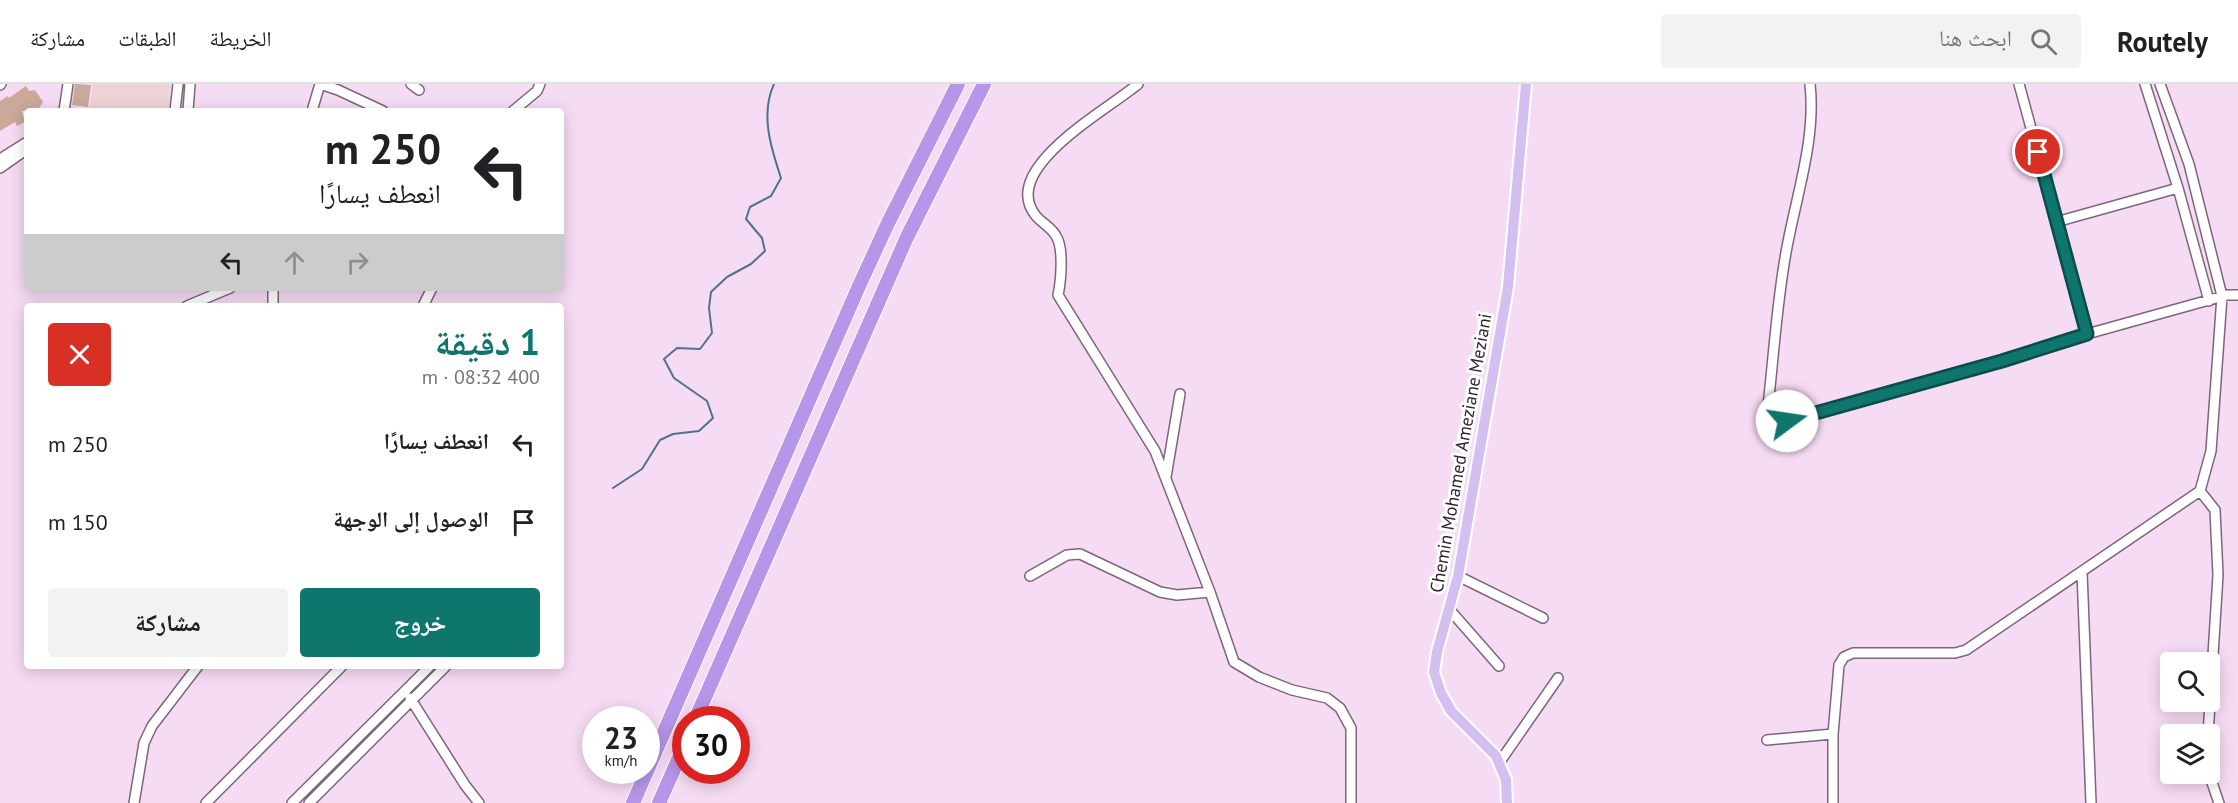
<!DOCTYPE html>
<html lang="ar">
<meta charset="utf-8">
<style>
body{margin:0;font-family:"PT Sans","Noto Naskh Arabic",sans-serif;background:#f2f2f2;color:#202124;direction:rtl;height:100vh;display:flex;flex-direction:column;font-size:22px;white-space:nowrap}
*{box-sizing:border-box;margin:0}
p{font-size:20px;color:#757577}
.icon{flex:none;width:33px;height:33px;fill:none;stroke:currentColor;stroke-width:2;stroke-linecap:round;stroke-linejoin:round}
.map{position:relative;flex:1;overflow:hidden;direction:ltr}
.details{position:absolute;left:24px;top:219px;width:540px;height:366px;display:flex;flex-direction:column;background:#fff;border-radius:6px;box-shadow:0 3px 15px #0003;direction:rtl}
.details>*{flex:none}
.banner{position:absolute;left:24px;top:24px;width:540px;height:183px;border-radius:6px;box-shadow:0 3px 15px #0003;direction:rtl;background:#fff;color:#202124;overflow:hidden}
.fabs{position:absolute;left:2160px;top:568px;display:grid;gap:12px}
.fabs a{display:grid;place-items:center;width:60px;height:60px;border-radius:6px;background:#fff;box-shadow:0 3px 15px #0003;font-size:30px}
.speed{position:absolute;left:582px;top:622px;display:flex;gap:12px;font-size:30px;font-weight:700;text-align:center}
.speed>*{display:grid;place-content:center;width:78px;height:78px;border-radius:50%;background:#fff;box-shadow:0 3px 15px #0003;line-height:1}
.speed small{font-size:15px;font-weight:400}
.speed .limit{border:9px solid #d22;background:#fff;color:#111}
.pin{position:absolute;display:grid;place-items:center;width:51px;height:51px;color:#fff;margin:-26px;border:3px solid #fff;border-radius:50%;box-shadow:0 2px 6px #0007}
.me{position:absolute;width:66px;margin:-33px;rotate:76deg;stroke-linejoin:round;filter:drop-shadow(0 0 4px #0008)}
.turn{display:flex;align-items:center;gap:21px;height:126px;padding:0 24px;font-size:27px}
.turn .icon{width:78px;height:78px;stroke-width:2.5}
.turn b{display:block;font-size:42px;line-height:51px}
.lanes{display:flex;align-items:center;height:57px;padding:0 24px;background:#0003;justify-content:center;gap:30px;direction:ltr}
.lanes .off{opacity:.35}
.round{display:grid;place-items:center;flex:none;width:63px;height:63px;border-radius:6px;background:#f2f2f2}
.headline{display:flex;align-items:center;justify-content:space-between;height:102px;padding:0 24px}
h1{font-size:36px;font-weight:700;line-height:45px;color:#0f766e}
.cta{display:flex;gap:12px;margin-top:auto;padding:12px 24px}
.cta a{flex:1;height:69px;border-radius:6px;background:#0f766e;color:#fff;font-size:24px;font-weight:700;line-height:69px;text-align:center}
.cta a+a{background:#f2f2f2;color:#202124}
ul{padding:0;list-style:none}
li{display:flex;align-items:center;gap:18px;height:78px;padding:0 24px}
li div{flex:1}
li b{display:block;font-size:22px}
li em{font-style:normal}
header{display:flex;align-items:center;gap:36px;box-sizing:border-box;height:84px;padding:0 30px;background:#fff;border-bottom:2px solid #e0e0e0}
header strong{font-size:28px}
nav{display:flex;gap:33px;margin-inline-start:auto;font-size:21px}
.search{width:420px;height:54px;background:#f2f2f2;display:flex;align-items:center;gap:15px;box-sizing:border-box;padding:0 21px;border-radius:6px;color:#757577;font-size:22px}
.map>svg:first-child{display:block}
</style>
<header>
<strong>Routely</strong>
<div class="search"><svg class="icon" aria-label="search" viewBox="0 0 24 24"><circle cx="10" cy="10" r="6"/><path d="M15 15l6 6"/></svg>ابحث هنا</div>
<nav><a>الخريطة</a><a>الطبقات</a><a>مشاركة</a></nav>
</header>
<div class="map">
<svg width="2238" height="719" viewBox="0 0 2238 719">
<rect width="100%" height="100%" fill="#f6dbf4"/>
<path fill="#eed3d6" d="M93,0H170L168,27H102V25L90,24Z"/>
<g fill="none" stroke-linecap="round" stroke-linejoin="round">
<path stroke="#52718b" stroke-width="2" d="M613,404L642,385L660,356L673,350L699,347L713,334L707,317L674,294L664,275L677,264L700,265L712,249L709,224L711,208L727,193L751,180L765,167L762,154L746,135L750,123L771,112L781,94C771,64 760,30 774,0"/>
</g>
<path fill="#caa99a" d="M75,0L91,1L88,23L72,21Z
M26,2L29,7L35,6L43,18L39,24L41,27H22L25,38L17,42L15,38L0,47V17L8,12L9,14Z"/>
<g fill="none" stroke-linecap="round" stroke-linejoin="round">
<defs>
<path id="minor" d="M320,0L338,6L383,27
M411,0L419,6
M1138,0C1109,25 997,85 1036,132C1042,139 1052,144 1056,152C1064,164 1061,197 1058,211L1155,367L1210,508L1234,578L1259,593L1292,606L1327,614L1340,624L1351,644V719
M1810,0C1816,55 1797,109 1787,163C1777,215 1774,269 1768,322L1774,334L1787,337L2002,277L2087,250L2227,211H2238
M2019,0L2087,250
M2145,0L2178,104L2209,217
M0,1L1,0
M64,27L68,0
M175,27L178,0
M188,27L190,0
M312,27L320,0
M513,27L537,7L540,0
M0,75L27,58
M0,84L27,65
M2056,138L2178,104
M273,204V222
M187,222L230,204
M423,222L432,204
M1166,393L1180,310
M2200,407L2215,426L2218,491L2208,651
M2082,488L2091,719
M1030,492L1067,471L1080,470L1160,508L1177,511L1210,508
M1458,492L1543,534
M1449,525L1499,582
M410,614L465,701L479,719
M1767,656L1833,650
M1499,679L1558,594
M2209,690L2219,719
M134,719L144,659L152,642L198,582
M206,719L342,582
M292,719L430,582
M309,719L446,582
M1833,719V650L1839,581L1844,573L1853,569H1955L1966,566L2200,407L2211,367L2222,212L2189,80L2160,0"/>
<path id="major" d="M1507,719L1506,696L1496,672L1451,627L1441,609L1434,588L1437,568L1458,492L1508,203L1526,0"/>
<path id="highway" d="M695,636L907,153L984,0
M633,719L859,202L888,139L958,0
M659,719L686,658"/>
</defs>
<use href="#minor" stroke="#7d667b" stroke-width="12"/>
<use href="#major" stroke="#fff" stroke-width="14"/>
<use href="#highway" stroke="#fff" stroke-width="16"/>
<use href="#minor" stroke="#fff" stroke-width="9"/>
<use href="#major" stroke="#d3c0f1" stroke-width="10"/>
<use href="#highway" stroke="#b696e8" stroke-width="14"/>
</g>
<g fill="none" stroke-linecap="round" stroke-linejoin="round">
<defs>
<path id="route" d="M1787,337L2002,277L2087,250L2038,68"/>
</defs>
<use href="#route" stroke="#0a4d48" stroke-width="15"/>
<use href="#route" stroke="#0f766e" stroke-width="10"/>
</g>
<g text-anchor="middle" stroke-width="6" stroke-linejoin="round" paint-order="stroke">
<g font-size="18" fill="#2e242e" stroke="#fff">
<text transform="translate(1461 369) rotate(-80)" y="6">Chemin Mohamed Ameziane Meziani</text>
</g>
</g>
</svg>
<div class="fabs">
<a><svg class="icon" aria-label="search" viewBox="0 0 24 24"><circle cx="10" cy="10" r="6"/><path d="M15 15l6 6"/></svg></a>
<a><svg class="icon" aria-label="layers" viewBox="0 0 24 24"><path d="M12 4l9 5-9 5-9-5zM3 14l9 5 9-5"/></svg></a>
</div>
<div class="speed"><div>23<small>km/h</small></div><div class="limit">30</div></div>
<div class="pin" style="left:2038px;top:68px;background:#d93025"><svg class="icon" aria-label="arrive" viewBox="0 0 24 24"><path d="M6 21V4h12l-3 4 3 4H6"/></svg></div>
<svg class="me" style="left:1787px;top:337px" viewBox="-20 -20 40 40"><circle r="19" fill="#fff"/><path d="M0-13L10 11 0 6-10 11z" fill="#0f766e"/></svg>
<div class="banner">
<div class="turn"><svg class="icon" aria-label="left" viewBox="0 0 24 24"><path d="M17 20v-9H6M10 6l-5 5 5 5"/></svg><div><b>250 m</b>انعطف يسارًا</div></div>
<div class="lanes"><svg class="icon" aria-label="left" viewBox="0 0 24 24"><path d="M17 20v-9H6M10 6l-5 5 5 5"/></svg><svg class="icon off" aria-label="ahead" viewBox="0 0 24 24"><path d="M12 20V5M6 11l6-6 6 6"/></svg><svg class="icon off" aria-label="right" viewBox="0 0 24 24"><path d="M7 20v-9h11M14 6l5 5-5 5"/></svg></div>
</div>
<section class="details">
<div class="headline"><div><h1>1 دقيقة</h1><p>400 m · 08:32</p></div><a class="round" style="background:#d93025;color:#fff"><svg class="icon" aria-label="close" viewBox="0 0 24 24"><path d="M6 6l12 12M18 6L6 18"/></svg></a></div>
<ul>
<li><svg class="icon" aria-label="left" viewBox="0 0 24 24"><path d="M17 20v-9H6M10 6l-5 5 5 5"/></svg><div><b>انعطف يسارًا</b></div><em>250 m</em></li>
<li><svg class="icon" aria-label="arrive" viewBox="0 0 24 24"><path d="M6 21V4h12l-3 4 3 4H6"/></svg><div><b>الوصول إلى الوجهة</b></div><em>150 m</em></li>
</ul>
<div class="cta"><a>خروج</a><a>مشاركة</a></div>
</section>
</div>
